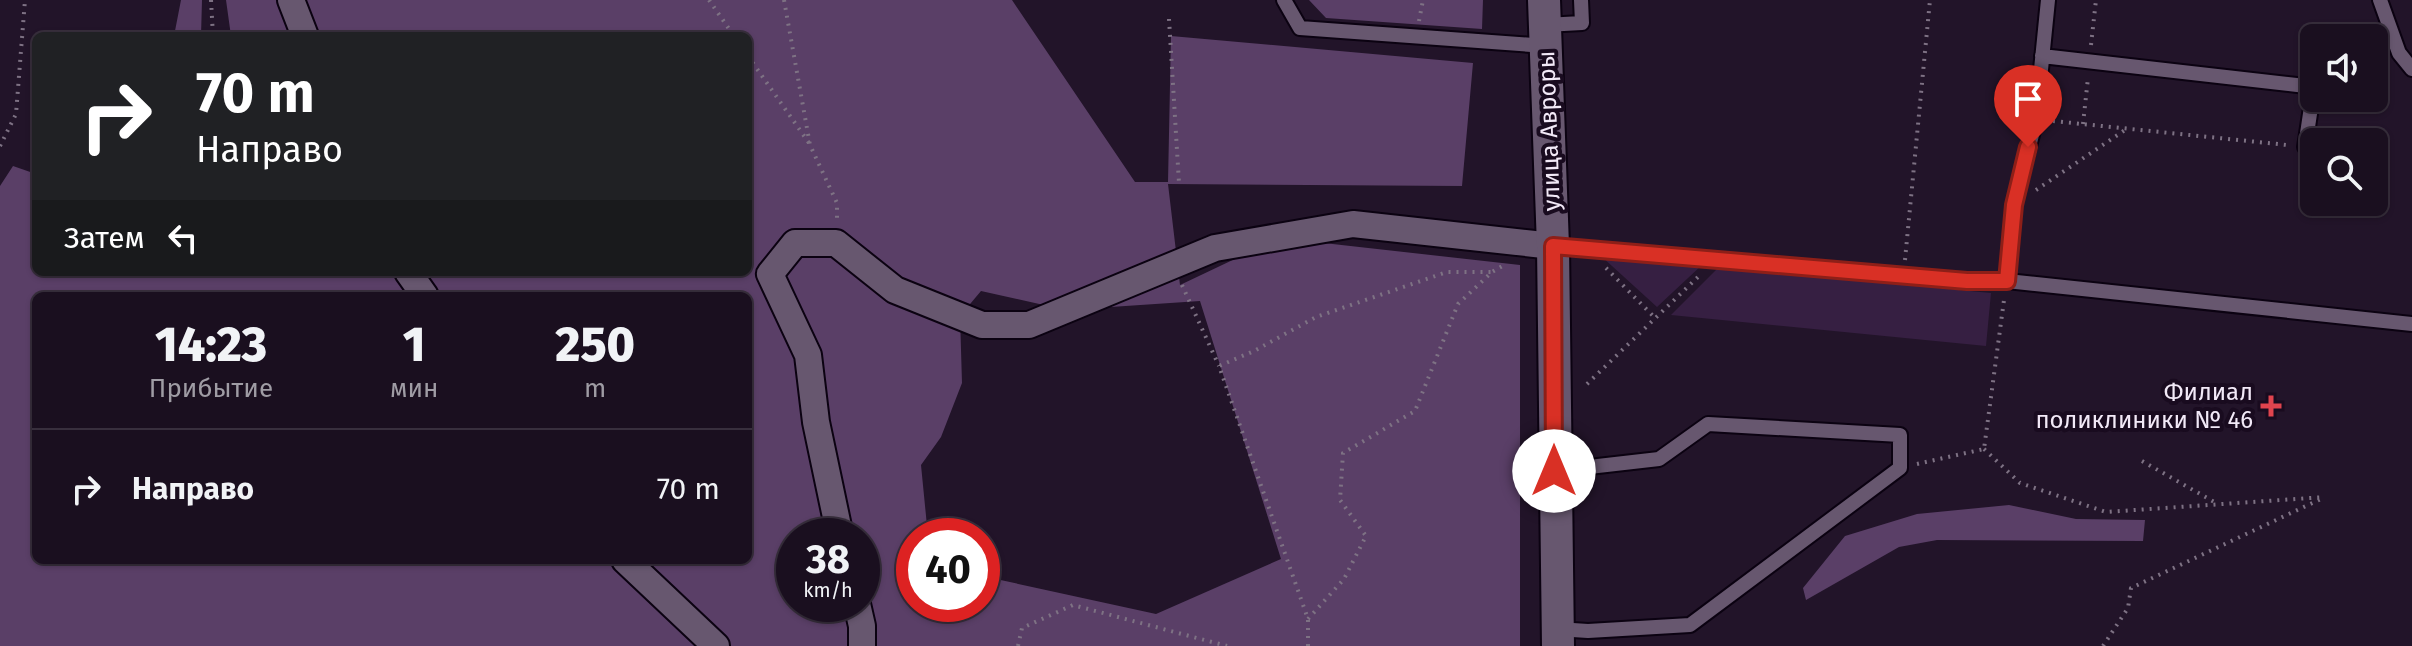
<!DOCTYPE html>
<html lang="ru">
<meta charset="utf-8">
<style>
body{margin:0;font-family:"Fira Sans",sans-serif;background:#231828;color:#f1f3f6;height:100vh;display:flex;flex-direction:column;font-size:30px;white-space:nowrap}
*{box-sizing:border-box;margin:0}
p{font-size:26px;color:#9f9ca4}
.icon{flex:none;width:44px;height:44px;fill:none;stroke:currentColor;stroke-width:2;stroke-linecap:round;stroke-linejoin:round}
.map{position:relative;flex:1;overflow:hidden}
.drawer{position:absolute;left:32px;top:292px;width:720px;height:272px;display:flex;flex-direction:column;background:#1a0f1f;border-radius:12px;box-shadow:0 2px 6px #0004,0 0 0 2px #382f3d}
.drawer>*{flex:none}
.top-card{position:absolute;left:32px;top:32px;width:720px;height:244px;border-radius:12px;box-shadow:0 2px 6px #0004,0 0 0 2px #382f3d;background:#202124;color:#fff;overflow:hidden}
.controls{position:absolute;left:2300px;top:24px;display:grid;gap:16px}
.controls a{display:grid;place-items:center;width:88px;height:88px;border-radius:12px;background:#1a0f1f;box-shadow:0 2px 6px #0004,0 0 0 2px #382f3d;font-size:40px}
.speed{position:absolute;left:776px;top:518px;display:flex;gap:16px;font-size:40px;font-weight:700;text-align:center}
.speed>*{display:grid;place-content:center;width:104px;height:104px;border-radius:50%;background:#1a0f1f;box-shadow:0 2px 6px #0004,0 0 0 2px #382f3d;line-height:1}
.speed small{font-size:20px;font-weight:400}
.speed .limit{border:12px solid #d22;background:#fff;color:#111}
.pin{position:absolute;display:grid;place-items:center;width:68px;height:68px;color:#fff;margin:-82px -34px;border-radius:50% 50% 50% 0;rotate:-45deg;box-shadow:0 0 8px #0007}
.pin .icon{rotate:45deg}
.me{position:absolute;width:88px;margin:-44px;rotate:0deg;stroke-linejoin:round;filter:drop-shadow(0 0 6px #0008)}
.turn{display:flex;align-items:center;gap:28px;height:168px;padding:0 32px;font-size:36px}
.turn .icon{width:104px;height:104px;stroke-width:2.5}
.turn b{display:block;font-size:56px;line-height:68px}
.then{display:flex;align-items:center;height:76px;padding:0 32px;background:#0003;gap:16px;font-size:30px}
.eta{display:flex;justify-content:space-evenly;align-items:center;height:136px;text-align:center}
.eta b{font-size:48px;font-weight:800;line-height:56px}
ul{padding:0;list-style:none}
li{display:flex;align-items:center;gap:24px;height:120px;padding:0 32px;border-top:2px solid #382f3d}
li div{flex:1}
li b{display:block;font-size:30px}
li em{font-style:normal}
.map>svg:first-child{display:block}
</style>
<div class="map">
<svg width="2412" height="646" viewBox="0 0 2412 646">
<rect width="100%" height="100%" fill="#221429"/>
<path fill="#361f42" d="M1601,256L1703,264L1657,307Z
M1719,267L1991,293L1986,346L1671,315Z"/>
<path fill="#5a3f67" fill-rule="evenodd" d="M181,0H202L201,36H174Z
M226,0H1012L1135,182H1168L1171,36L1473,63L1462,186L1168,184L1180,285L1279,238L1520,265V646H0V186L13,166L36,174V272H748V36H231ZM981,291L1066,310L1200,301L1281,559L1156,614L982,576V604H914V536H928L921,465L941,437L962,383L960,316ZM36,296H748V560H36ZM794,536H862V604H794Z
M1309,0H1483L1482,29L1326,18Z
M2009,505L2076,519L2145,520L2143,541L1937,540L1899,547L1806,600L1803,588L1845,536L1917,514Z"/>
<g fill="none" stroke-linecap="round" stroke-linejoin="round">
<defs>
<path id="service" d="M1284,0L1300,28L1546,46
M2380,0L2399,53L2412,69
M1545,25L1582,23L1581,0
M2042,56L2314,87L2305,147
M1553,246L1967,281H2007L2412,324
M2007,281L2014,205L2036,119L2048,0
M1554,471L1659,459L1708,424L1900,435V468L1690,625L1588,631L1557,629"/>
<path id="minor" d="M291,0L305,36
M408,272L425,296
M840,536L816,422L808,355L770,274L795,243H836L895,290L982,325H1029L1215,248L1353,224L1553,246
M625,560L716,646
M857,604L862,626V646"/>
<path id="tertiary" d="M1544,0L1553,246L1558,646"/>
</defs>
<use href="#service" stroke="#0b0211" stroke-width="18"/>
<use href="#minor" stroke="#0b0211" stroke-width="30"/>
<use href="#tertiary" stroke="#0b0211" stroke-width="36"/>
<path stroke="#7e7284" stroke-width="4" stroke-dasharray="2 6" stroke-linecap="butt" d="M211,0L213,36
M709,0L734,36
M784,0L810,145L837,203V221
M1169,19L1179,183
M1419,21L1423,0
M2091,45L2096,0
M748,56L809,143
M2053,121L2287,145
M2083,124L2088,78
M0,146L16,114L25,0
M2036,190L2125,130
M1905,260L1930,0
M1606,268L1655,318
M1182,285L1219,366
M1587,384L1699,276
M1984,449L2020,483L2106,512L2325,497
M2142,461L2216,503
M1917,464L1984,449L2004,300
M1308,619L1344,579L1366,536L1340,500L1343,453L1415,411L1458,304L1492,272L1504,265
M1018,646L1022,628L1073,605L1227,646
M1308,646V619L1219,366L1254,351L1316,317L1447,272H1492
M2103,646L2128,608L2131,588L2323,498"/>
<use href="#service" stroke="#67576f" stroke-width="14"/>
<use href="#minor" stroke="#67576f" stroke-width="26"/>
<use href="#tertiary" stroke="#67576f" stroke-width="32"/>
</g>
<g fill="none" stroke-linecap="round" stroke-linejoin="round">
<defs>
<path id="route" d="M1554,471L1553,246L1967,281H2007L2014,205L2028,147"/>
</defs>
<use href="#route" stroke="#8d1f18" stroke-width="20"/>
<use href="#route" stroke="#d93025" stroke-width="14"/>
</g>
<path fill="#e0444e" stroke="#190b1f" stroke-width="3" d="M2267 394h8v8h8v8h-8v8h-8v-8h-8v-8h8z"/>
<g text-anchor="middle" stroke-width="8" stroke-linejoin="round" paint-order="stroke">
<g font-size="24" fill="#f2e9f7" stroke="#190b1f">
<text transform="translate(1549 131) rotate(-92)" y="8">улица Авроры</text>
</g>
<g font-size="24" fill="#f2e9f7" stroke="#190b1f" text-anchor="end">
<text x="2253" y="400">Филиал<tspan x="2253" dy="28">поликлиники № 46</tspan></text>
</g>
</g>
</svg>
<div class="controls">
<a><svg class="icon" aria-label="sound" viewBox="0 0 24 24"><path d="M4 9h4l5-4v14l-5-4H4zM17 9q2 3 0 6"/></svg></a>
<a><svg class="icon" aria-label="search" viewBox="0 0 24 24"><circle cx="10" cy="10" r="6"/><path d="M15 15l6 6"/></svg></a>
</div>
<div class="speed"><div>38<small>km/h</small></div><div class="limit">40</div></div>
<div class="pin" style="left:2028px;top:147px;background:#d93025"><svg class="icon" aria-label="arrive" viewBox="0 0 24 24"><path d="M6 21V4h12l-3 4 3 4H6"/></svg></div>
<svg class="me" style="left:1554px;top:471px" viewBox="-20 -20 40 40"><circle r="19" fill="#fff"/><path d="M0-13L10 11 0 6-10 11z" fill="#d93025"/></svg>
<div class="top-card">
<div class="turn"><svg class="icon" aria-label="right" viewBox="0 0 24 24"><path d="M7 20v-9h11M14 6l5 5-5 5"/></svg><div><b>70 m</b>Направо</div></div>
<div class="then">Затем<svg class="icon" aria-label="left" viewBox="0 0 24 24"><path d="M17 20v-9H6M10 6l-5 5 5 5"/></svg></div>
</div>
<section class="drawer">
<div class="eta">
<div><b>14:23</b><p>Прибытие</p></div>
<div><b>1</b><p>мин</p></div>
<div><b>250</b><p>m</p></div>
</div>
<ul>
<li><svg class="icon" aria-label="right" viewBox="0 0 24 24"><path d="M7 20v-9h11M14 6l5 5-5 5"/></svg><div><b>Направо</b></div><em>70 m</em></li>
</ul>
</section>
</div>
